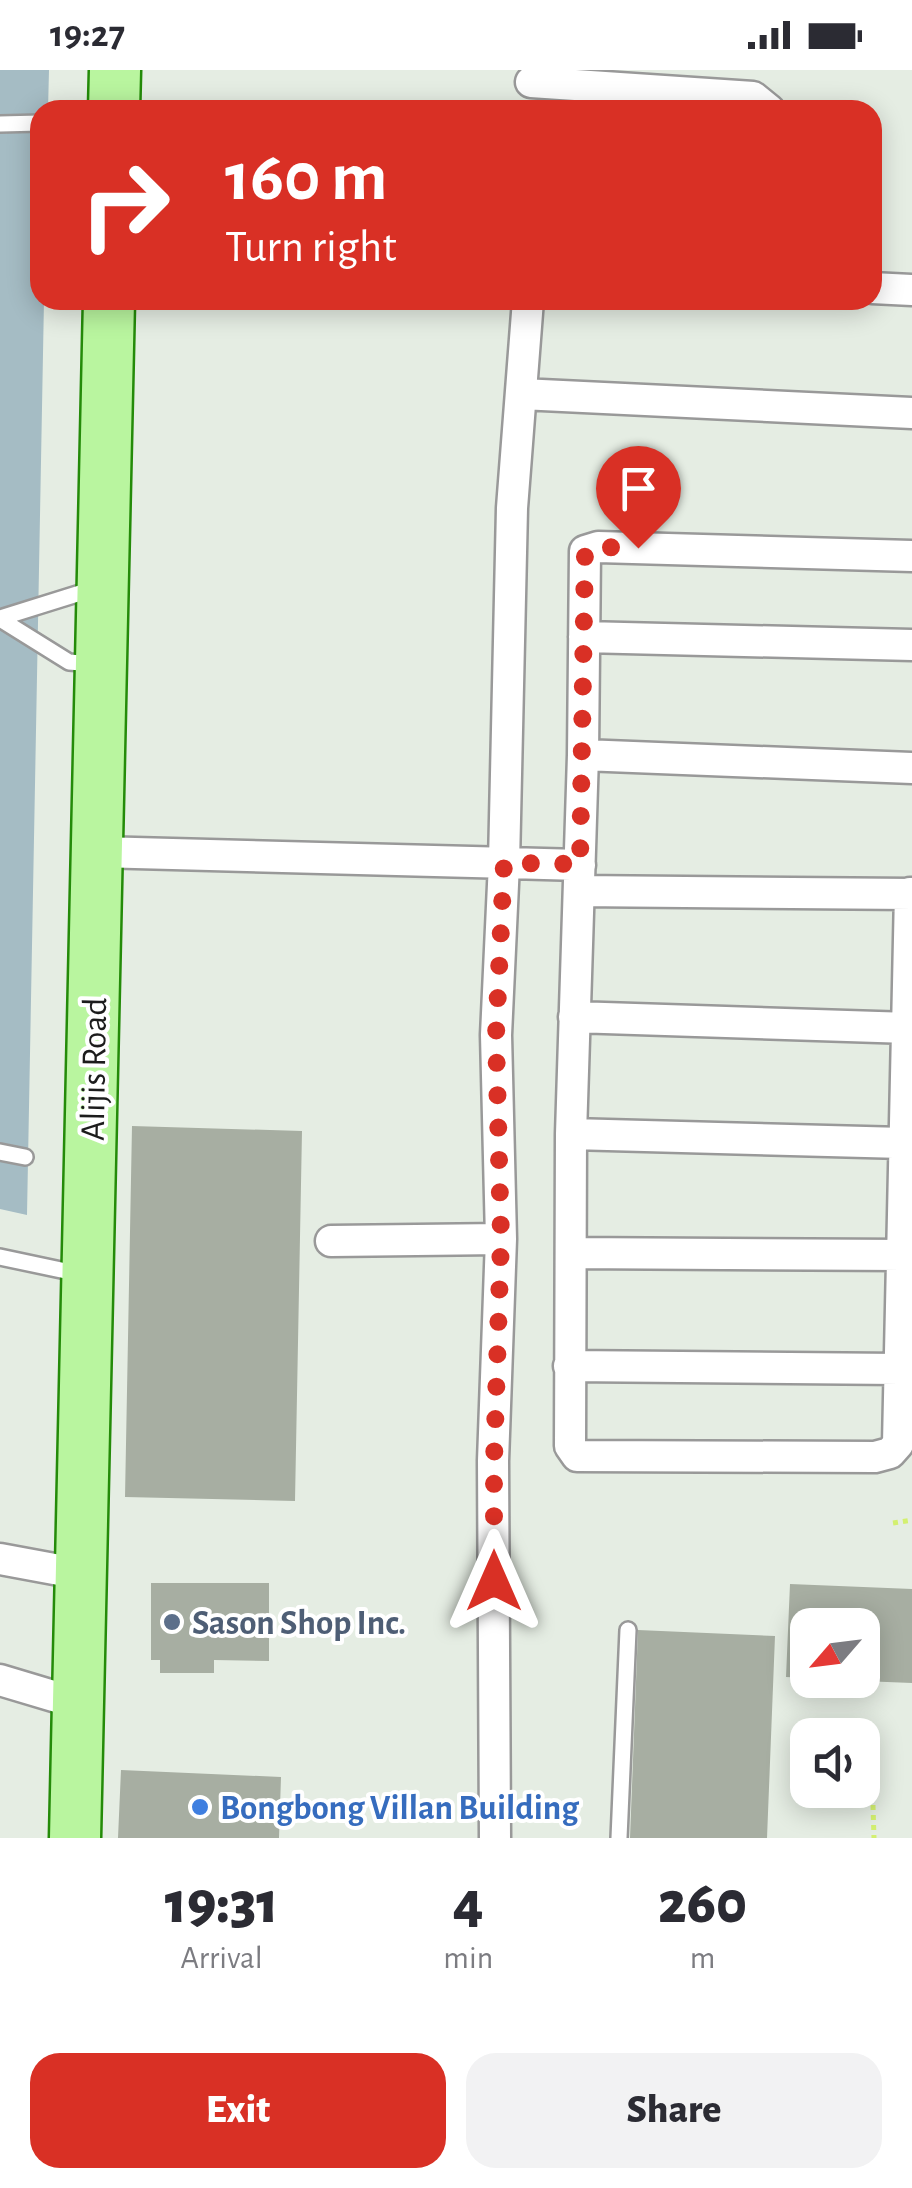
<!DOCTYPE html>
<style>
body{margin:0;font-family:"Alegreya Sans",sans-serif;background:#f2f2f3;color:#2b2b33;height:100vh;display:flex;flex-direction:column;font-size:38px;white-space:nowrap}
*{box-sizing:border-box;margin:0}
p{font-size:32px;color:#7c7c81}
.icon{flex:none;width:55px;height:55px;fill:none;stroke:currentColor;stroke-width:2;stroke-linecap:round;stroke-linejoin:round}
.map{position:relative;height:1768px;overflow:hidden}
.side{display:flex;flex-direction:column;background:#fff;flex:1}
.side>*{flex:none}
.top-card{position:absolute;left:30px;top:30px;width:852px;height:210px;border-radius:30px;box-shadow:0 5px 25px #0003;background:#d93025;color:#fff;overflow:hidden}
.needle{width:65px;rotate:242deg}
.controls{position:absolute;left:790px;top:1538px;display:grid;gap:20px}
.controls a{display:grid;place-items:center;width:90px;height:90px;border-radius:20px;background:#fff;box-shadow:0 5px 25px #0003;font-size:50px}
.pin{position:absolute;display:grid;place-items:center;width:85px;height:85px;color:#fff;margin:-102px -42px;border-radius:50% 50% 50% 0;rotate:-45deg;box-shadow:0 0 10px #0007}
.pin .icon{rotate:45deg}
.me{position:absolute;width:110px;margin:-55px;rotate:0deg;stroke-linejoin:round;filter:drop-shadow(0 0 8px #0008)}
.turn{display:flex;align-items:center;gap:35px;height:210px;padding:0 30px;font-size:45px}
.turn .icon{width:130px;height:130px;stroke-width:2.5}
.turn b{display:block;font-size:70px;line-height:85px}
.eta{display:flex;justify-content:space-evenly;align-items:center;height:170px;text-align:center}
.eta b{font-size:60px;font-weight:800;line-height:70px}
.cta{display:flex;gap:20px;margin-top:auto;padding:20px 30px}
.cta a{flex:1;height:115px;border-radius:30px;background:#d93025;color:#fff;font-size:40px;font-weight:800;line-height:115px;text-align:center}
.cta a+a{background:#f2f2f3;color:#2b2b33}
.status{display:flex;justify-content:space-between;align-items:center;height:70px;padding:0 50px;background:#fff;direction:ltr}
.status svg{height:28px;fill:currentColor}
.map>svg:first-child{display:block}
</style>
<div class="status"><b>19:27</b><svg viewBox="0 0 49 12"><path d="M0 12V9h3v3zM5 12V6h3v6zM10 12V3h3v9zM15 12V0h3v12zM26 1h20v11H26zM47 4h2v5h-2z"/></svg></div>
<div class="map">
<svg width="912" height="1768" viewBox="0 0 912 1768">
<rect width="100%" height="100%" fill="#e5ede3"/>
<path fill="#a5bcc4" d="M0,0H49L48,40H40V230H44L27,1145L0,1139Z"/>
<path fill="#a7aea2" d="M132,1056L302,1061L295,1431L125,1427Z
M151,1513H269V1591L214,1590V1603H160V1590H151Z
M790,1514L912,1519V1613L862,1611V1555H808V1608L786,1607Z
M638,1560L775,1566L767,1768H630Z
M121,1700L281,1707L279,1768H118Z"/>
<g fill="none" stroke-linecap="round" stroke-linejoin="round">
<defs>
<path id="service" d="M0,54L40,53
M0,548L93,519
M0,549L69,592L94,594
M0,1082L25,1087
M0,1187L80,1204
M619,1768L628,1560"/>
<path id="minor" d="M531,12L753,27L769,40
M872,218L912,220
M521,324L912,343
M584,567L912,575
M583,685L912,698
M98,782L580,795
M579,821L912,824
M910,823L898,1374L890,1383L875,1387L577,1386L570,1376L571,1064L583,685L585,481L598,477L912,486
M574,947L909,958
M571,1064L903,1073
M331,1171L501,1169
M571,1183L903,1185
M569,1296L899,1299
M0,1489L81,1504
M0,1610L80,1634
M495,1768L493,1391L501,1169L496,965L504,793L512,438L528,230"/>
<path id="primary" d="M114,40L115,0
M75,1768L109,230"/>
</defs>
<use href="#service" stroke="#999" stroke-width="20"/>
<use href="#minor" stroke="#999" stroke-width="35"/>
<use href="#primary" stroke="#248b09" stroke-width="55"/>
<path stroke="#d3f070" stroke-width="5" stroke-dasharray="5 5" stroke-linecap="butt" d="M893,1453L912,1450
M873,1735L874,1768"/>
<use href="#service" stroke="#fff" stroke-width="15"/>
<use href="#minor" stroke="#fff" stroke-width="30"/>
<use href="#primary" stroke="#b9f59f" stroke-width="50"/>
</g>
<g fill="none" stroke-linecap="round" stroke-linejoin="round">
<path stroke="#d93025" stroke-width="18" stroke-dasharray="0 32.4" d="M494,1511V1391L501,1169L496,965L504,793L580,794L585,481L598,477L638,478"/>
</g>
<circle fill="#5c6f8a" stroke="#fff" stroke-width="4" cx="172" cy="1552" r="10"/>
<circle fill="#3f7fe0" stroke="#fff" stroke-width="4" cx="200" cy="1737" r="10"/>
<g text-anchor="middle" stroke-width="8" stroke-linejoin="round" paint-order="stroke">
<g font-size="35" fill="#1c1c1c" stroke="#fff">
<text transform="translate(93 999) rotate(-89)" y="12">Alijis Road</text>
</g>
<g font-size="35" font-weight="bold" fill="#4e5e75" stroke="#fff" text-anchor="start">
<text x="192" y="1564">Sason Shop Inc.</text>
</g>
<g font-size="35" font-weight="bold" fill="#366cbe" stroke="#fff" text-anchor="start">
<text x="220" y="1749">Bongbong Villan Building</text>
</g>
</g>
</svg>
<div class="controls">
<a><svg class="needle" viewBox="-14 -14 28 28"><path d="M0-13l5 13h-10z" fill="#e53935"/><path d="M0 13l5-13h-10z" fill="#7c7c81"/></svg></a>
<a><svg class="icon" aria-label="sound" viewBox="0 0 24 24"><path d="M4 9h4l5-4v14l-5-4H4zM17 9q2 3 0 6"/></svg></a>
</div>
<div class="pin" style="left:638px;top:478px;background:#d93025"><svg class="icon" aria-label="arrive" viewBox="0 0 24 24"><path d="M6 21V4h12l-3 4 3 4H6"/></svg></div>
<svg class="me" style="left:494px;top:1511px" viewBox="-20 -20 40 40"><path d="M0-17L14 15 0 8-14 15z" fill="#d93025" stroke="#fff" stroke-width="4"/></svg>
<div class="top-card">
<div class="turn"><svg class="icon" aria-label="right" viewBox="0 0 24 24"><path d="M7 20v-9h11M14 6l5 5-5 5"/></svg><div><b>160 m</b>Turn right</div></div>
</div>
</div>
<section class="side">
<div class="eta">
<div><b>19:31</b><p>Arrival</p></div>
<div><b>4</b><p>min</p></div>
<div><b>260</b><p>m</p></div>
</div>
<div class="cta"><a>Exit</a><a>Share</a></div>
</section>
